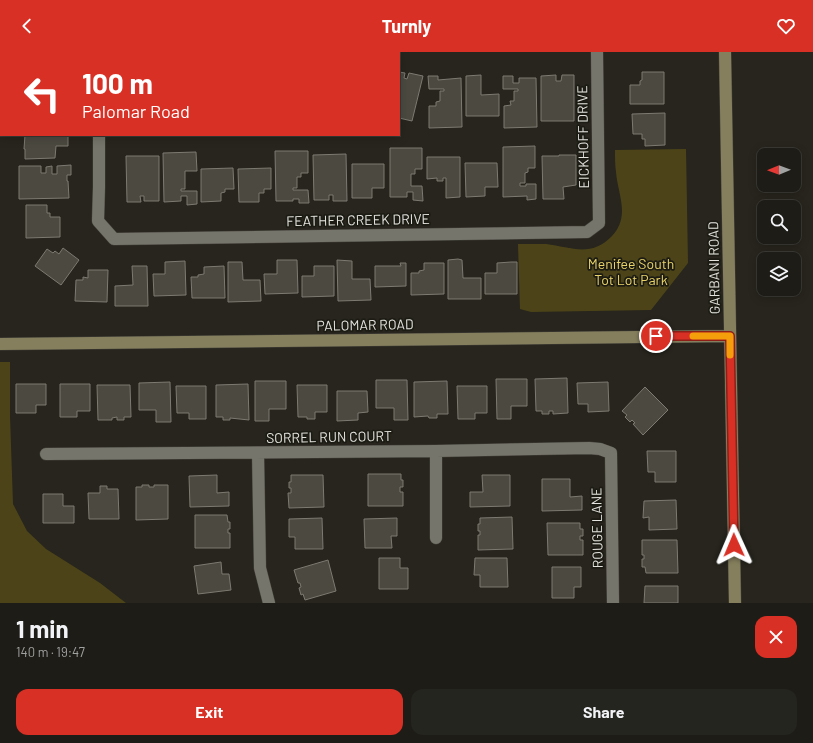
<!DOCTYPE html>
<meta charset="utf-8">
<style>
body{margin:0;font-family:Barlow,sans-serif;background:#25251f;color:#f1f3f6;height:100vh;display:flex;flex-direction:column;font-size:15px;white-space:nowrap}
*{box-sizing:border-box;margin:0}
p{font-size:13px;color:#a0a1a1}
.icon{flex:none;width:22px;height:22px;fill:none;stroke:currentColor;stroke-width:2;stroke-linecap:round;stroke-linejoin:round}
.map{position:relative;height:551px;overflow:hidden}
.panel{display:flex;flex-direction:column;background:#1d1c16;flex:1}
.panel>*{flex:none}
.top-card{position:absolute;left:0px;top:0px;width:400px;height:84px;box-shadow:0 2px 10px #0003,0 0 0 1px #3b3a35;background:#d93025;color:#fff;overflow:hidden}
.needle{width:26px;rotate:269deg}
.fabs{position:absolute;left:757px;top:96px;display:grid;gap:8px}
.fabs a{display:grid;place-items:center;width:44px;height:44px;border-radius:8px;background:#1d1c16;box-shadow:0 2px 10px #0003,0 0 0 1px #3b3a35;font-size:20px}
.pin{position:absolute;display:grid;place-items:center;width:34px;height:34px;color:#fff;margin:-17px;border:2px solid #fff;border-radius:50%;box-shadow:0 1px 4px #0007}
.me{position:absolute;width:44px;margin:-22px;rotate:359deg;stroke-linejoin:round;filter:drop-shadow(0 0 3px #0008)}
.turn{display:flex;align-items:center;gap:14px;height:84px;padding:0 16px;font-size:18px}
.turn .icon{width:52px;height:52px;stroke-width:2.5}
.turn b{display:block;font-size:28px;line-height:34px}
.round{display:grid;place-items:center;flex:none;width:42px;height:42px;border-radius:12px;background:#25251f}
.head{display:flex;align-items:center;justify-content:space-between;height:68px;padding:0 16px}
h1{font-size:24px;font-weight:700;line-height:30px}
.primary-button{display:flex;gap:8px;margin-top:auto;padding:8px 16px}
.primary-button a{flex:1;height:46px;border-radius:12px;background:#d93025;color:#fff;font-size:16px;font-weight:700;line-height:46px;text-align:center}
.primary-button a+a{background:#25251f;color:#f1f3f6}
header{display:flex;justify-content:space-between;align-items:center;height:52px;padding:0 16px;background:#d93025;color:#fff;font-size:18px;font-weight:700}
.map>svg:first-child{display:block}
</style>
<header><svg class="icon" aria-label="back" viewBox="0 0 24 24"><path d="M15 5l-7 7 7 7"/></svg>Turnly<svg class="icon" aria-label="heart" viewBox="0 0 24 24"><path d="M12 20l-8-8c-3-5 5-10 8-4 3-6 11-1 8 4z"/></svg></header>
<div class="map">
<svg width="813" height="551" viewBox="0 0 813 551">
<rect width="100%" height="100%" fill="#27251d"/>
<path fill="#4c4418" d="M686,97L688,211L651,258L531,260L520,257L518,192C527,192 537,192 546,192C571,195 591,206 612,184C618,178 622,169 622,159C622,146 617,133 616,120C615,113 615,106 615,98Z
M0,310H10V364L13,452L27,479L46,497L100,531L126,551H0Z"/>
<path fill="#4b4940" stroke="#7c7a71" d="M399,20L405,21L404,26L407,27L409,21L423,24L412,69L399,66Z
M642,20H664V52H630V33H640V29L642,28Z
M481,23V43L499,42V64H466V24Z
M556,23V29H561L562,23H574V69H541V24Z
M428,24H438V28L461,26L462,75L429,76V54H436V50L440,49V39H444V37H429Z
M503,24H513V31H519V26H536L537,75L504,76V54L511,53L510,49H514V39H518V37H503Z
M665,61V93L645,94V87H642V82H633L632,62Z
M25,83H68V94H56L55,106L25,107V97H24Z
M535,94V116H528V120L525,121V131H520V134H526V132H536V147L527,148V144L503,145V95Z
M390,96H422V117H415V122H411V134H422L423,149L413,148V140H407V145H390Z
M275,99H308V121H301V125H297V136H293V138H308L309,151H299V147H293V149H276Z
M196,100L197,119H185V137H181V139H197V152L187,153V144H181V149L164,150L163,101Z
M346,102L347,149H333V143H329V148H314L313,103Z
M559,103H576V133L563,135L564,147H543L542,104H559Z
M126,104H159V149H144V144H140L141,150H127Z
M427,105H460V145L446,146V126H443V129H437V126L427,127Z
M465,111H497L498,135H485V144L466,145Z
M352,112H384V136H372V146H352Z
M71,113V123H67V129H68L69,146L19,147V114H41V121H46V115L52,114V122H57V114Z
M233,116L234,137H225V140L221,141V149L201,150V117Z
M271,116V137H264V141H259V150H239L238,117Z
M26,153H47V161H50V165H60V185L26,186Z
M63,196L79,208L61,233L35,214L47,197L53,201L55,199L59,202Z
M458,207L462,208L463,226H481V247H448V208Z
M277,208H297L298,241L265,242L264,222H277Z
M337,208L352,209V227H370L371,248L338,249Z
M185,209L186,243L154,244L153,222H165V210Z
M228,210H242L243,228H260L261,249L228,250Z
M511,210H517V242H485V221H497V211Z
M400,211H406V234L375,235V214H401Z
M424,211H444V242L411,243V221H419V219L424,218Z
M132,214H147L148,254H115V234L133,233Z
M224,214L225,246H192L191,225H198V223L204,222V215Z
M314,214H334V244L302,245V224H314Z
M88,218H108L107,250L75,249L76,228H83V225L88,226Z
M567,326L568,361L553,362V359H549V362H542V359H536L535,327Z
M496,327H527V354H511V367H497Z
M376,328H407L408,368H394V356H376Z
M255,329H286V357H269V369H255Z
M447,329L448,362H437V366H429L428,364L414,365V330Z
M170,330L171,370H156V358H139V331Z
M608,330L609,359L588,360V352H578L577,331Z
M16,332H46V353H36V361H16Z
M60,332H90V359H77V365H60Z
M248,332L249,368L230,366V368H223V365H216V333Z
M97,333H130L131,365H124V368H117V365L112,366V368H98Z
M297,333H327V360H315V367H307V365H298Z
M176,334H206V367H189V361H177Z
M457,334H487V361H475V367H458Z
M645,335L668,358L643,383L633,372L635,371L632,368L630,370L625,365L627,363L622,359Z
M337,339H367L368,360L358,361V368L337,369Z
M647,399H676V430H655V420H648Z
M368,422H401V428H403V435H400V440H403V454H368Z
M217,423V441L229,440V454L190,455L189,424Z
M291,423H323L324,455L289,456L288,441H291V436H289V430H291Z
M482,423H510V454L470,455V440H483Z
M542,427H570V445L582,444V458L542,459Z
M142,433H149V435H154V433H168V467L136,468V435H142Z
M100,434H107V437H118L119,467H89L88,441H100Z
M43,442H63V454H74V471H43Z
M676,448L677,477L649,478V465L643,466L644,449Z
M195,463H227L228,470H230V477H228V481H230V496H195Z
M512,465L513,497L478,498V483H480V479H478V472H480V466Z
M322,466L323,497H295V485H289V467Z
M397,466V484H391L392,496H365L364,467Z
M547,471H580V477H583V484H580V488H583V503H548Z
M642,488H677L678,521H646L645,515H642V507H644V503H642Z
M379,506H400V516H408V537H379Z
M475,506H507L508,535H480V523H474Z
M328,508L336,539L305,548L303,542L301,543L299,536L301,535L300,531H298L294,518Z
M221,510L222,522H229L231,538L198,542L194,514Z
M552,515H581V535H574V546H552Z
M645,534H678V551H644Z"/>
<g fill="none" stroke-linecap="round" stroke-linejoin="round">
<defs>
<path id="street" d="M97,0V1
M99,83V135L98,169L114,187L587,180L599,171L597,0
M436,399V486
M258,401L260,516L269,551
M46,402L436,399L589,396L600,397L611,401L613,551"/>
<path id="secondary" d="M725,0L735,551
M0,292L730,284"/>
</defs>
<use href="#street" stroke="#43413b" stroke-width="13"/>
<use href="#secondary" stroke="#43413b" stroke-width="13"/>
<use href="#street" stroke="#76756b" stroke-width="12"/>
<use href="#secondary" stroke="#857f5d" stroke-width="12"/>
</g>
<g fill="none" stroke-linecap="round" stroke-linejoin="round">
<defs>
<path id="route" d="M656,284H730L734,493"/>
</defs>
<use href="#route" stroke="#8d1f18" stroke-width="10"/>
<use href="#route" stroke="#d93025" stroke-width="7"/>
<path stroke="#f59e0b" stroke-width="7" d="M693,284H730V303"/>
</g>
<g text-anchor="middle" stroke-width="3.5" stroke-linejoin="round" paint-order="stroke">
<g font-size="14" fill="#e4e3de" stroke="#1d1c14">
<text transform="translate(583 85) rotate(-91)" y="5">EICKHOFF DRIVE</text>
<text transform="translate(358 168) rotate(-1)" y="5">FEATHER CREEK DRIVE</text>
<text transform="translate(714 216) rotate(-91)" y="5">GARBANI ROAD</text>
<text transform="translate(365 273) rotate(-1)" y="5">PALOMAR ROAD</text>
<text transform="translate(329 385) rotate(-1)" y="5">SORREL RUN COURT</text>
<text transform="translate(597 476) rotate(-91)" y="5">ROUGE LANE</text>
</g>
<g font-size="14" fill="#ead467" stroke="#1d1c14">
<text x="631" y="217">Menifee South<tspan x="631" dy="16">Tot Lot Park</tspan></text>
</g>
</g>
</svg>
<div class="fabs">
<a><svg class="needle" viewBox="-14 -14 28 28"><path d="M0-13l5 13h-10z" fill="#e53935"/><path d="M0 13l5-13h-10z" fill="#a0a1a1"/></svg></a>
<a><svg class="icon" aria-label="search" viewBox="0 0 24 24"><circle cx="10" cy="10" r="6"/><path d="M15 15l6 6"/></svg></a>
<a><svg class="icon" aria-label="layers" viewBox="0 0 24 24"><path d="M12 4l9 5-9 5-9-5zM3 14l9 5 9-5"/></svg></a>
</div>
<div class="pin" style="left:656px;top:284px;background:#d93025"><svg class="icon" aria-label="arrive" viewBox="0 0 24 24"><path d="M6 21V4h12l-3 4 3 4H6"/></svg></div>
<svg class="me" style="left:734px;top:493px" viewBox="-20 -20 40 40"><path d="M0-17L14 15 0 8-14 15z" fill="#d93025" stroke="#fff" stroke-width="4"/></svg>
<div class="top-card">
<div class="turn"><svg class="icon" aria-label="left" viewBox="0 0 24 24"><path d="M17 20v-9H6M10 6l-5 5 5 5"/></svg><div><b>100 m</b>Palomar Road</div></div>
</div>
</div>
<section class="panel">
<div class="head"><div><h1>1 min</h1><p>140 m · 19:47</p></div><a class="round" style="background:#d93025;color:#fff"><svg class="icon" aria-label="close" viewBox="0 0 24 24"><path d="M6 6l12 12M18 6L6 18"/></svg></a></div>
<div class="primary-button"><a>Exit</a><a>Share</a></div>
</section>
